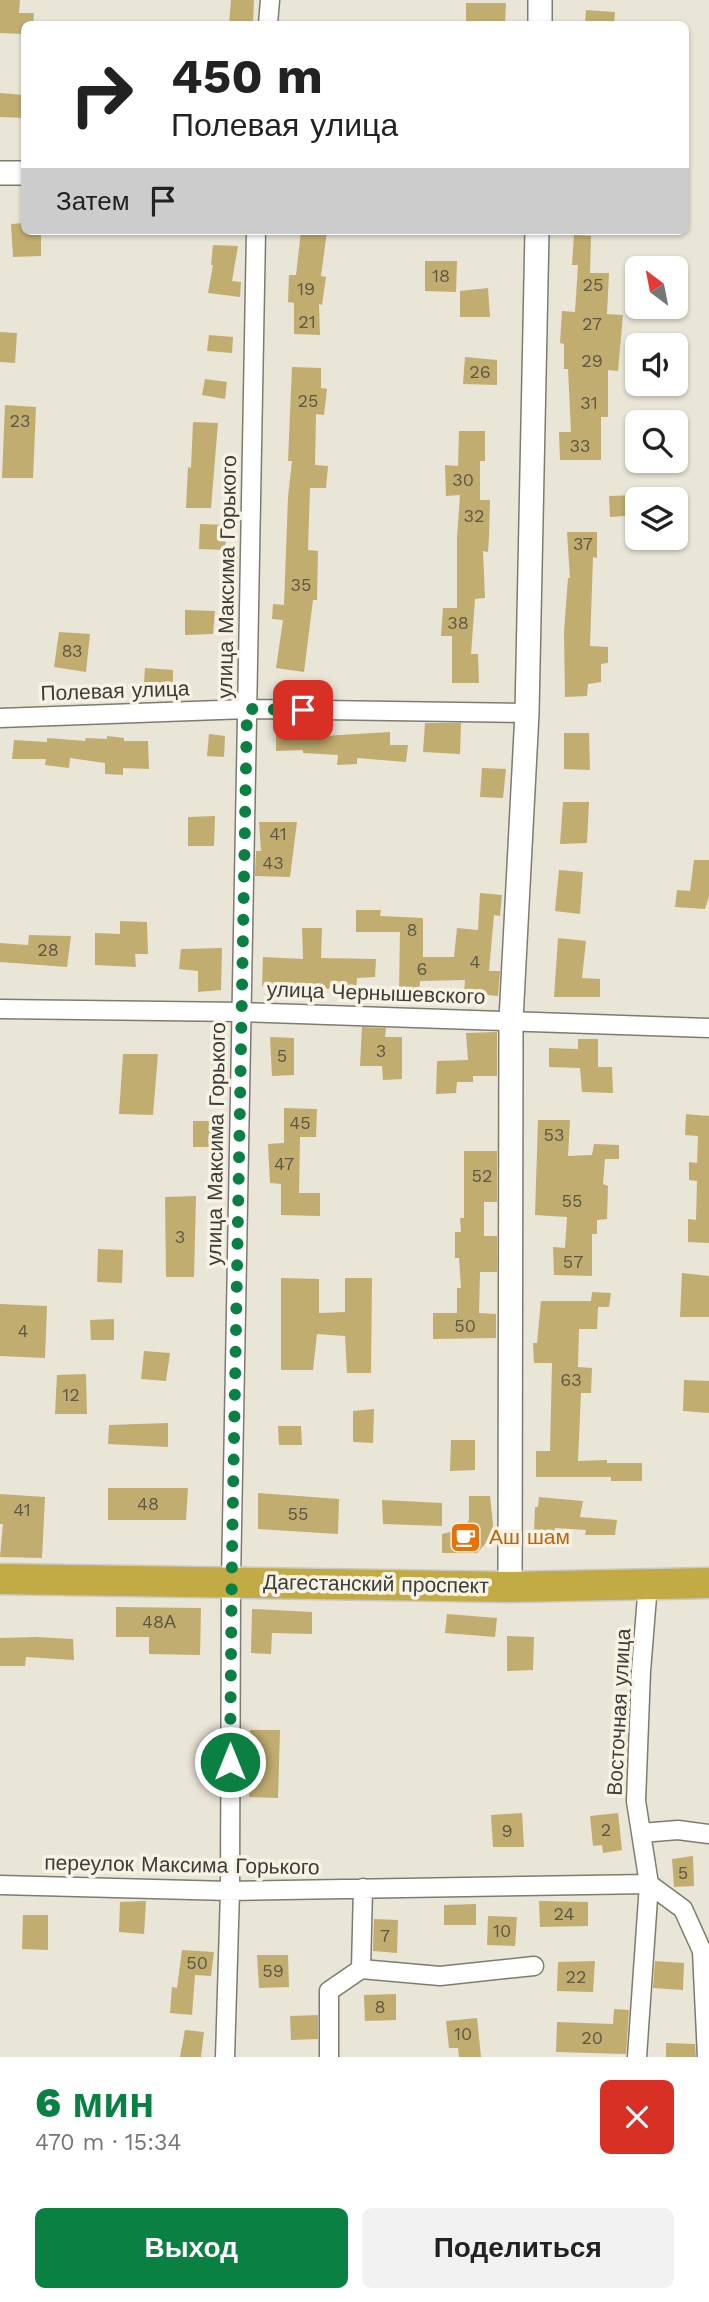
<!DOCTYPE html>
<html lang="ru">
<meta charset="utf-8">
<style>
body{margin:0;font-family:"Work Sans",sans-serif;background:#f2f2f2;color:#222;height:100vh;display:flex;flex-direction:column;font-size:26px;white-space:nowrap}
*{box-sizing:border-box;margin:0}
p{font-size:23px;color:#767676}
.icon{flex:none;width:38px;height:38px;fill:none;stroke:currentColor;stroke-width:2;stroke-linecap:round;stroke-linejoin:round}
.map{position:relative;height:2057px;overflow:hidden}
.side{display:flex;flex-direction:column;background:#fff;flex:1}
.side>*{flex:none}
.guide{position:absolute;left:21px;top:21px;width:668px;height:214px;border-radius:10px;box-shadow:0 2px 5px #0004;background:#fff;color:#222;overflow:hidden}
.needle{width:46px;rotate:328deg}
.tools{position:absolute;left:625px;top:256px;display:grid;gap:14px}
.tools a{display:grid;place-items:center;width:63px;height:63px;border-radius:10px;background:#fff;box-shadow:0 2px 5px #0004;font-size:35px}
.pin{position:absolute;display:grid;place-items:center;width:60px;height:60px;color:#fff;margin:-30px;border-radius:14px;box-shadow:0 4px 10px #0006}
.me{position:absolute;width:77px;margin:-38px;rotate:0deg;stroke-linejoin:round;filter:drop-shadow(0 0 5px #0008)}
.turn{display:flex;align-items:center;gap:24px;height:147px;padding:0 35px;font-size:32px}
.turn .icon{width:91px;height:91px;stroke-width:2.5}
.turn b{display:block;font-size:49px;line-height:60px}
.then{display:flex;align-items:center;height:66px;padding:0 35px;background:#0003;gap:14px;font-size:26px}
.round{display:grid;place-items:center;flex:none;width:74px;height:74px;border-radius:10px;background:#f2f2f2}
.head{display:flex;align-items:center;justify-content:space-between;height:119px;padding:0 35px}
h1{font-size:42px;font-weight:800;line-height:52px;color:#0b8043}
.cta{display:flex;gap:14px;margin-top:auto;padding:14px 35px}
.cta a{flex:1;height:80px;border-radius:10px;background:#0b8043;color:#fff;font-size:28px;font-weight:800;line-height:80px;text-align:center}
.cta a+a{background:#f2f2f2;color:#222}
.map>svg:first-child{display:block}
</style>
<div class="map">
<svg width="709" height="2057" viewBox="0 0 709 2057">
<rect width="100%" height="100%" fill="#e9e5d7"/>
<path fill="#c1ad70" d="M0,0H20L19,13H34L33,24H24V34L0,33Z
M231,0H254L253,24H229Z
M466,3H506L505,24H466Z
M586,10L615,12L614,24H585Z
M0,93L24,95V118L0,117Z
M24,223V231H41V256L13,257L11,224Z
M301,231H327L321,276L326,277L322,305L319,304L320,335L294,334V303L288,302L289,275H296Z
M574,235L591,236L590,273H609L607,314L623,315L618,371L608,370V417H601V460H560L559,432H571L568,369H564V344L560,343L562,311L575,312L578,265H572Z
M213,245L238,246L232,281L241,282L240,297L208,293L213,265H211Z
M425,261H457L456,292L425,291Z
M488,288L490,317H460V291Z
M0,332L17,333L15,363L0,362Z
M209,335L233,337L232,353L207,351Z
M465,357L497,360V385L463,384Z
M292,367L321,368V388L327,389L324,415L316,414L315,465L328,466L326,488H310L308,550L318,551L317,600H313L304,672L276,668L283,620L272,619L273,604L284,605L288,497L292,461H288Z
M205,379L227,382L225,399L202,395Z
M5,405L36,407L33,478H2Z
M193,422L218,423L211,508H186L188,467L191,468Z
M459,431H485V461H480V500H490L489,537L488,552L483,551L485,598L475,599L471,654H478L479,683H452V636H441L443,608H457V537L460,495L446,496L445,465L458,466Z
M637,495V515L610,517L609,496Z
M200,524L227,525L225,550L199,549Z
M567,532H597V558L593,557L590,646L608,647V663L601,664V682L588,684L587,696L565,697L564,632L568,578H570Z
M185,610L215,611L213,634L185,635Z
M59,632L90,634L86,672L54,667Z
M145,668L173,670V696H143Z
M425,723H461L460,754L423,752Z
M314,729H324V736L390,732V745H408L406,762L357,758V764L337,765L338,755L303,753V750L276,751V733L313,732Z
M564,733H589L590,770L564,769Z
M209,734L225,736L224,757L207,756Z
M107,736L124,738V741H148L149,769L123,768V775L105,774V763L70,758L69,768L45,765L46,759H12L14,740L47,742V738L85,741L86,738L107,739Z
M482,768L506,769L503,798L480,797Z
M563,802H589L587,843L560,844Z
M215,816L214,846H188V817Z
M259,822H297L290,877L255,876L256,851H261Z
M694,860H709V896L705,909L675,907L677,890L690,891Z
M559,870L583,872L580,914L555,911Z
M480,893L502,895L500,916L494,915L489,971H500L498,996L464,993L465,980L420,981L419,995L399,993L400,932H356V910H381L380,916L423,918V957H454L457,928L478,930Z
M120,921L147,922L148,954H135L136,967L95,965V933L120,934Z
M302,928H322L321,958L376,959L375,977L357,978L356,993H336V989L262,986L263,957L303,959Z
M29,935L71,936L67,967L0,962V943L28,945Z
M558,938L586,941L582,978L600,979V997H554Z
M222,948L221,990L198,992V971L179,969L181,949Z
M362,1027L386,1028L385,1037H402V1079L383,1080L382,1066H360Z
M497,1032V1076H473V1082H457L456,1093L436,1094L437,1061L468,1060L466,1033Z
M270,1037L294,1038V1075L272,1076Z
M578,1039H598V1067H612L613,1093L582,1092L580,1068L549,1067V1048L578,1049Z
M123,1054H158L153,1115L119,1114Z
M284,1108L317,1109L316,1137H300L299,1193H320V1216L281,1215V1184L270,1183L268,1144L284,1143Z
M686,1114L709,1116V1243L688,1242V1219L696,1220L697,1181L689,1180V1162L697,1163L698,1136L685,1135Z
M538,1120H570L568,1156L592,1155L594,1144L619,1145V1159H605L603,1184L608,1186L607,1219L597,1220V1234H592V1276L554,1275L553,1247L565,1248L567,1217L535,1215Z
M193,1121H219L218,1147H193Z
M464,1151H497V1202H484V1236H497V1272H480L479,1313L496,1314V1338L433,1339V1313H457V1288H461L459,1258H455V1232H461L460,1218H464Z
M196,1196L194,1277H166L165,1197Z
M98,1249L123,1250L122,1283L97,1282Z
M682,1273L709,1276V1317H680Z
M281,1278L319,1279V1313L345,1312V1278H372L371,1373H347L345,1336L317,1334L313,1370H281Z
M592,1292L611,1293L609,1307H598L597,1329H579L578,1367L592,1368L591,1393H581L578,1461L607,1460V1463H642V1481H611V1477H536V1451H550L552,1363H534L533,1343H537L541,1301H591Z
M0,1304L47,1306L45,1358L0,1356Z
M114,1319V1340H91L90,1320Z
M144,1351L170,1353L166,1381L141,1379Z
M86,1374L87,1414H55L57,1375Z
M684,1380L709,1381V1413L683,1411Z
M374,1409L373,1443L353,1442V1411Z
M168,1423V1447L108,1444L109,1425Z
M278,1426H301L302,1445H279Z
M451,1440H475V1470L450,1471Z
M108,1488H188L186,1520H108Z
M258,1493L339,1499L338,1534L258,1529Z
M0,1494L45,1497L42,1558L0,1557L3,1524H0Z
M469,1496H490L494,1534L477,1553H442V1534L463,1529L469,1520Z
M539,1497L583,1501L580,1517L617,1520L615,1535H585L586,1530L555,1528L554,1536L534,1533L535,1507H538Z
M382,1500L442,1503V1526L383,1524Z
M116,1607L201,1608L200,1655L149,1654V1637H116Z
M252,1609L312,1612V1634L272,1633L271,1654L251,1653Z
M447,1614L497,1618L495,1637L445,1633Z
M507,1636L534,1637L533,1670L507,1671Z
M36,1637L73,1639L74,1660L26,1657L25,1666H0V1638Z
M250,1730H280L278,1798L249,1797Z
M522,1813L524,1847H493L491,1815Z
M618,1813L622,1850L603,1853L602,1845L593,1846L590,1816Z
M693,1856L694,1886L674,1887L672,1859Z
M146,1901L144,1934L119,1932L120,1902Z
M539,1901L588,1902V1926L540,1927Z
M476,1904V1925H444V1905Z
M23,1915H48V1950L22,1949Z
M488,1916L517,1917L515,1946L487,1945Z
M374,1919L398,1920L397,1953L373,1951Z
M182,1950L214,1952L211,1976L195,1975L192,2015L170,2013L172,1987L177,1988Z
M257,1955H288L289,1987L259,1988Z
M595,1961L593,1992L557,1991L558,1962Z
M655,1961L684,1963L683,1990L653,1988Z
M396,1994V2020L365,2021L364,1995Z
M614,2009L629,2010L626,2054L556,2052L557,2022L613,2024Z
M318,2015V2039L291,2040L290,2016Z
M477,2018L481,2057H459L458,2048H449L446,2021Z
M185,2030L204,2032L201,2057H180Z
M666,2043L695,2044L696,2057H666Z"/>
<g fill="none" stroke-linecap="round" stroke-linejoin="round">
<defs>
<path id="minor" d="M268,24L270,0
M0,718L247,709L527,713
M0,1009L241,1012L709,1028
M641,1833L678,1830L709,1834
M649,1884L683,1909L702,1951L707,2057
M0,1885L230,1891L649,1884
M361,1969L363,1888
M225,2057L230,1891L231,1581L256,231
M329,2057V1991L361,1969L440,1976L534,1966
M637,2057L649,1884L636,1801L641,1671L648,1584"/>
<path id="tertiary" d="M540,24V0
M0,173H24
M510,1587L511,1020L527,713L537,231"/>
<path id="trunk" d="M0,1579L510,1587L709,1583"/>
</defs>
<use href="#minor" stroke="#7f7b6f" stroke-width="21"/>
<use href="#tertiary" stroke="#7f7b6f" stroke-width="26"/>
<use href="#trunk" stroke="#c9c8c7" stroke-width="33"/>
<use href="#minor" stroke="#fff" stroke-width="18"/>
<use href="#tertiary" stroke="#fff" stroke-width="23"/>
<use href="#trunk" stroke="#c2aa44" stroke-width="30"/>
</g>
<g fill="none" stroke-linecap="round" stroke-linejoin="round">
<path stroke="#0b8043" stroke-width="12" stroke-dasharray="0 21.6" d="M230,1762L232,1554L247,709L303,710"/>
</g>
<defs>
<symbol id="cafe-square" viewBox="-11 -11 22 22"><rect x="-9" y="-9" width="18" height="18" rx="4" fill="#e8710a" stroke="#f6f2e4"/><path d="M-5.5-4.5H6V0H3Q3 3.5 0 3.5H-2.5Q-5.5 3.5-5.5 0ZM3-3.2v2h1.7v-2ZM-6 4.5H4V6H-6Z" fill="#fff"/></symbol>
</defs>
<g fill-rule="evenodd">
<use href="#cafe-square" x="448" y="1520" width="35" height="35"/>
</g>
<g text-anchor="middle" stroke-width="7" stroke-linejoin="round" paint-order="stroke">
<g font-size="18" fill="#5f5845">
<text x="441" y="282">18</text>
<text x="593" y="291">25</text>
<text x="306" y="295">19</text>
<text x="307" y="328">21</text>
<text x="592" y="330">27</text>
<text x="592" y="367">29</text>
<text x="480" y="378">26</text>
<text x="308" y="407">25</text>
<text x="589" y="409">31</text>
<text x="20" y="427">23</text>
<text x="580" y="452">33</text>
<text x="463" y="486">30</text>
<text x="474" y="522">32</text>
<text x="583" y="550">37</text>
<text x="301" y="591">35</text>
<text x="458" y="629">38</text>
<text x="72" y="657">83</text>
<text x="278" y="840">41</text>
<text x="273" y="869">43</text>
<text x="412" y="936">8</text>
<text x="48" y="956">28</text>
<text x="475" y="968">4</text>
<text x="422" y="975">6</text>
<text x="381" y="1057">3</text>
<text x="282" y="1062">5</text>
<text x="300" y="1129">45</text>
<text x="554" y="1141">53</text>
<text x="284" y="1170">47</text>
<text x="482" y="1182">52</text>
<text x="572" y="1207">55</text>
<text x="180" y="1243">3</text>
<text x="573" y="1268">57</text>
<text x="465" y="1332">50</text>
<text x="23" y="1337">4</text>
<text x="571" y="1386">63</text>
<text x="71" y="1401">12</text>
<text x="148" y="1510">48</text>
<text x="22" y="1516">41</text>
<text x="298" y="1520">55</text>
<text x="159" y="1628">48А</text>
<text x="606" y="1836">2</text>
<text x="507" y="1837">9</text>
<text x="683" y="1879">5</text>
<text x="564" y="1920">24</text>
<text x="502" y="1937">10</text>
<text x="385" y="1942">7</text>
<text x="197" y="1969">50</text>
<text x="273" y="1977">59</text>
<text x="576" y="1983">22</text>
<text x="380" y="2013">8</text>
<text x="463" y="2040">10</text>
<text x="592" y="2044">20</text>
</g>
<g font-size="21" fill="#3e3c37" stroke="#f6f2e4">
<text transform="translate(227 577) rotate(-89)" y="7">улица Максима Горького</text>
<text transform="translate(115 691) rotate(-2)" y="7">Полевая улица</text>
<text transform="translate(376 993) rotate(2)" y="7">улица Чернышевского</text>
<text transform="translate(216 1144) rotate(-89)" y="7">улица Максима Горького</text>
<text transform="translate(376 1584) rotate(1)" y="7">Дагестанский проспект</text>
<text transform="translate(619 1712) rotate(-87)" y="7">Восточная улица</text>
<text transform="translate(182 1865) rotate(1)" y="7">переулок Максима Горького</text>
</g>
<g font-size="21" fill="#c56008" stroke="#f6f2e4" text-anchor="start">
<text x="489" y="1544">Аш шам</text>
</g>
</g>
</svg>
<div class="tools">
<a><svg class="needle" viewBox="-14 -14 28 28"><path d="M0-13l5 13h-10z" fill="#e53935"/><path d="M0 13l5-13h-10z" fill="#767676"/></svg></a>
<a><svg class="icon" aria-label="sound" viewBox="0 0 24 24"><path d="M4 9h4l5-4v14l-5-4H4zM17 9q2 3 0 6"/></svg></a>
<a><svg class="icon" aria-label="search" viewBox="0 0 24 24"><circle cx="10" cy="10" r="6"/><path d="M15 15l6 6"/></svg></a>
<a><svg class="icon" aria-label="layers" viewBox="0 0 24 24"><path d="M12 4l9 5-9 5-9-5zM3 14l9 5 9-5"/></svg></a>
</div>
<div class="pin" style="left:303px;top:710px;background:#d93025"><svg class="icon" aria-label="arrive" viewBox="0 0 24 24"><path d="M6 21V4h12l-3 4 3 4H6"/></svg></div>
<svg class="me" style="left:230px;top:1762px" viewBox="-20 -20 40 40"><circle r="17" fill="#0b8043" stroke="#fff" stroke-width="3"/><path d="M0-11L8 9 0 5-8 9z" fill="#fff"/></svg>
<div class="guide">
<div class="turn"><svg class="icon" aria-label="right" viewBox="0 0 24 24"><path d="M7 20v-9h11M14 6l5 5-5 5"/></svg><div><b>450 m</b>Полевая улица</div></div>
<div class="then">Затем<svg class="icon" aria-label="arrive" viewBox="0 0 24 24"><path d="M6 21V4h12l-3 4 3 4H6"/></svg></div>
</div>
</div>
<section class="side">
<div class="head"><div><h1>6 мин</h1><p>470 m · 15:34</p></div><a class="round" style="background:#d93025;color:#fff"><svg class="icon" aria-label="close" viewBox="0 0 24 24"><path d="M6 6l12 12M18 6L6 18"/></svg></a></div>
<div class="cta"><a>Выход</a><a>Поделиться</a></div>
</section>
